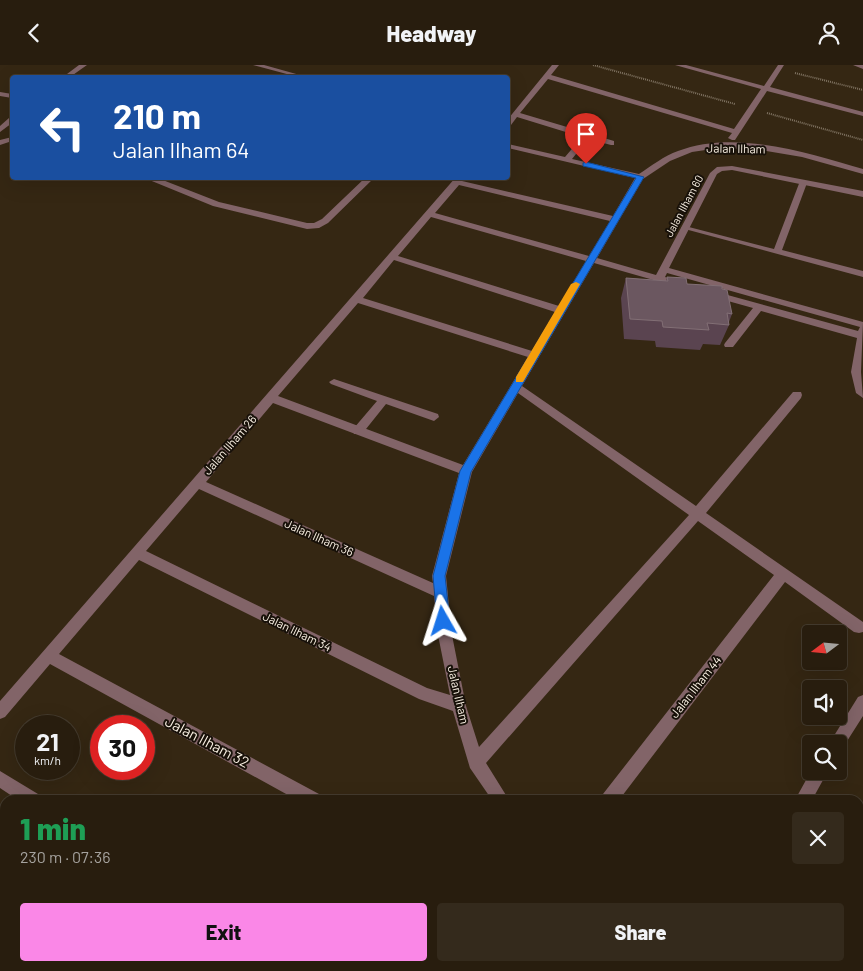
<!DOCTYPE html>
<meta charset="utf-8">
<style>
body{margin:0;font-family:Barlow,sans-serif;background:#342a1c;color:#f1f3f6;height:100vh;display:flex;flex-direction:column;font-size:19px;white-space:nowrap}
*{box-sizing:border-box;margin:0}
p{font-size:16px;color:#a5a29e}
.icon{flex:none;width:28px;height:28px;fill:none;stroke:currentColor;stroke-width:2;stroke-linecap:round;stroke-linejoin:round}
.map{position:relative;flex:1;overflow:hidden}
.panel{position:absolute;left:0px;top:730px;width:864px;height:176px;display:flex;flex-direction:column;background:#281d0e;border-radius:15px 15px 0 0;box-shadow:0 5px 20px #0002,0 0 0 1px #443b2e}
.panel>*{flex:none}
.hud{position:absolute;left:10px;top:10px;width:500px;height:105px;border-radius:5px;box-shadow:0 5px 20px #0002,0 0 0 1px #443b2e;background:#1a4fa0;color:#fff;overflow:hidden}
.needle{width:32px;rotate:254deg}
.tools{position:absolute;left:802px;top:560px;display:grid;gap:10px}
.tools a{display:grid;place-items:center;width:45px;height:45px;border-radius:5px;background:#281d0e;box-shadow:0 5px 20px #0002,0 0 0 1px #443b2e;font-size:25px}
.speed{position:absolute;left:15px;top:650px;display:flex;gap:10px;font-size:25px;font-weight:700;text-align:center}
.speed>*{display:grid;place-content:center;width:65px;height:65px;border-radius:50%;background:#281d0e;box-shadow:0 5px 20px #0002,0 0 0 1px #443b2e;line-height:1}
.speed small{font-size:12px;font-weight:400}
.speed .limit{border:8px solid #d22;background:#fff;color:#111}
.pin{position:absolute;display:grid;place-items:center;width:42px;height:42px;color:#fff;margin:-51px -21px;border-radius:50% 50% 50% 0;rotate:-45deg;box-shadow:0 0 5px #0007}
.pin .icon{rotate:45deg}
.me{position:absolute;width:55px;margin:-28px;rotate:354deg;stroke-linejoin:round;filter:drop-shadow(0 0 4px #0008)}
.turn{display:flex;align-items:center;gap:18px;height:105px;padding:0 20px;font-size:22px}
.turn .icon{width:65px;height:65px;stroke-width:2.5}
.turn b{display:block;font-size:35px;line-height:42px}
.round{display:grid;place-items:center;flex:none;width:52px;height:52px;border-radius:5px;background:#342a1c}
.head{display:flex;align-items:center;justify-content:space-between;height:85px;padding:0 20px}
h1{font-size:30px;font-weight:800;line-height:38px;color:#1e9e55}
.action{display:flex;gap:10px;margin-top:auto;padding:10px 20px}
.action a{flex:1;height:58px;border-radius:5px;background:#fa87e7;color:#111;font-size:20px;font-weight:800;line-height:58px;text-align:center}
.action a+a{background:#342a1c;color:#f1f3f6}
header{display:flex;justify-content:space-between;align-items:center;height:65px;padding:0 20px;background:#281d0e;font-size:22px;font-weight:800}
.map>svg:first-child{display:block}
</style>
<header><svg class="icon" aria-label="back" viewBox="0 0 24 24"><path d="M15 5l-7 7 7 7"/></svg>Headway<svg class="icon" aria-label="person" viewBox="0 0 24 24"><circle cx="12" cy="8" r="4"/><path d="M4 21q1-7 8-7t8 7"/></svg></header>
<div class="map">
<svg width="863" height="906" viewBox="0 0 863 906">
<rect width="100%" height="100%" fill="#352713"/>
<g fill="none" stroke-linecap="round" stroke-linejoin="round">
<path stroke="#807463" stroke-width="2" stroke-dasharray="1 1" stroke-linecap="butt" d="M593,0L735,39
M795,8L863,25
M767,48L863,75"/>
<path fill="#826468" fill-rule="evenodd" d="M0,27L12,29V33L0,31Z
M800,116L807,118L782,185L863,206V212L681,163L685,161L774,184Z
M334,314L438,349L439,352L434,356L386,339L362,369H354L353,366L354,363L377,336L331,319L329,317Z"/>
<path fill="#826468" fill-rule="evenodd" d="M79,0H87L70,12H63Z
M253,0H264L307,12H298Z
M552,0H559L551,10L734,64L761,24L675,0H686L764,21L778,0H784L770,22L863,47V51L767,26L735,75H732L728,73L732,68L548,14L520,48L614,76V80H611L588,74L572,94L639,109C651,101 664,91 678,86C734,64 809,88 863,104V109L802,92L760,85L719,83L692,87L670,96L643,114L597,193L656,210L710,108L717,102L732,101L863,126V132L732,105L722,106L717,109L669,203L863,257L861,307L863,333L856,328L851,307L857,273L761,246L733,282H725L724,280L725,278L753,243L710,231L708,229L713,226L858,266L860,262L667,208L665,212L684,218V222H678L594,198L522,321L696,441L793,327H801L802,330L801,333L706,448L863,557V567L859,568L854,567L785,517L619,735H601L603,729L774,510L698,456L486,698L509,735H492L470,703L453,646L419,634L139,495L59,589L319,729L321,735H297L50,599L5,652L0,654V636L456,112H465L462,116L613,151L635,113L508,83V79L565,92L582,72L517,52L511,60H508V54ZM459,120L610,156L589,191L435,148ZM431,152L586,196L559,241L398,191ZM394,195L555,247L532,286L363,233ZM358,238L528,292L463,400L278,331ZM518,328L689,450L479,682L466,641L452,570L446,511L472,407ZM273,338L459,408L432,511L433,518L206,417ZM199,424L434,531L438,570L450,630L427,623L146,486Z
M853,0H863V4Z
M9,53H12V58L0,67V61Z
M12,72V76L0,80V75Z
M142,112H155L219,137L307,158H314L322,154L366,112H375L328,158L319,163L307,164L213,141Z
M863,630V651L842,684L839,686V679H829L832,674L858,632Z
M0,706L38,729L40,735H18L0,723Z
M811,706H828L812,735H795Z
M153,901H171V906H153Z
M353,901H373L371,906H351Z
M658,901H679L681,906H660Z
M690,901H709L707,906H688Z"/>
</g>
<path fill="#5a4450" d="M667,212L687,219L722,224L732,249L729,257V260L720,280L703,279L700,285L656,282L655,276L624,274L621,233L626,213L666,216Z"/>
<path fill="#6b5760" stroke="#826f75" d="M667,212L686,213L687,219L722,221V224L727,225L732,249L727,248L729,260L707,258L709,265L663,262L662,256L630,254L626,213L668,216Z"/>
<path fill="#1a73e8" stroke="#114b97" d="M586,97L644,112L471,407L445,511L450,556L448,560L443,561L439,560L437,556L433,511L460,406L636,113L583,101V98Z"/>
<path fill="#f59e0b" d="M576,217L580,219L523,317H516V312L571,219Z"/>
<g text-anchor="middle" stroke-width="4" stroke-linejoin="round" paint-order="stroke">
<g font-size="11" fill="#faf1e4" stroke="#181109">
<text transform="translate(684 141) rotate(-62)" y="4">Jalan Ilham 60</text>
</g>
<g font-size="12" fill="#faf1e4" stroke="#181109">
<text transform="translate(736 84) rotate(1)" y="4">Jalan Ilham</text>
<text transform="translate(230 380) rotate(-49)" y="4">Jalan Ilham 26</text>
<text transform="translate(319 473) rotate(24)" y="4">Jalan Ilham 36</text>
<text transform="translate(297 567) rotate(26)" y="4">Jalan Ilham 34</text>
<text transform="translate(696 622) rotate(-52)" y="4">Jalan Ilham 44</text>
<text transform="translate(458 630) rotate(77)" y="4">Jalan Ilham</text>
</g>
<g font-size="15" fill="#faf1e4" stroke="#181109">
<text transform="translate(207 677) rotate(28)" y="5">Jalan Ilham 32</text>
</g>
</g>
</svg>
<div class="tools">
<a><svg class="needle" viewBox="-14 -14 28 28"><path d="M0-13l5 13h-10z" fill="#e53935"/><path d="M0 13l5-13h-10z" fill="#a5a29e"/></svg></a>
<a><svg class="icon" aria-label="sound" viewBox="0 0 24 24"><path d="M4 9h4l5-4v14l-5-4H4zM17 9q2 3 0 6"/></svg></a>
<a><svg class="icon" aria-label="search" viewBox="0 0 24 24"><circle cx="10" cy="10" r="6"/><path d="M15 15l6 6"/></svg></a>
</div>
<div class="speed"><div>21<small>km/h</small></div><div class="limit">30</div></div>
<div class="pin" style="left:586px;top:99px;background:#d93025"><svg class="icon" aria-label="arrive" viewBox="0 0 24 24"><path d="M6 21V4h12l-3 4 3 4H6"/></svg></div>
<svg class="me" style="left:443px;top:556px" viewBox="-20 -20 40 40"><path d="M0-17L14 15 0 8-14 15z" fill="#1a73e8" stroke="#fff" stroke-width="4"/></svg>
<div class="hud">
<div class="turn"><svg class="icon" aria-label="left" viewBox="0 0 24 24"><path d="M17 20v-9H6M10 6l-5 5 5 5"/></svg><div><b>210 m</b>Jalan Ilham 64</div></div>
</div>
<section class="panel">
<div class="head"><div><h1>1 min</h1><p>230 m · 07:36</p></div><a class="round"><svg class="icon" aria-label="close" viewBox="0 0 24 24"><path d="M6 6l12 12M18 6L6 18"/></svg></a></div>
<div class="action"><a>Exit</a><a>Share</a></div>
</section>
</div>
